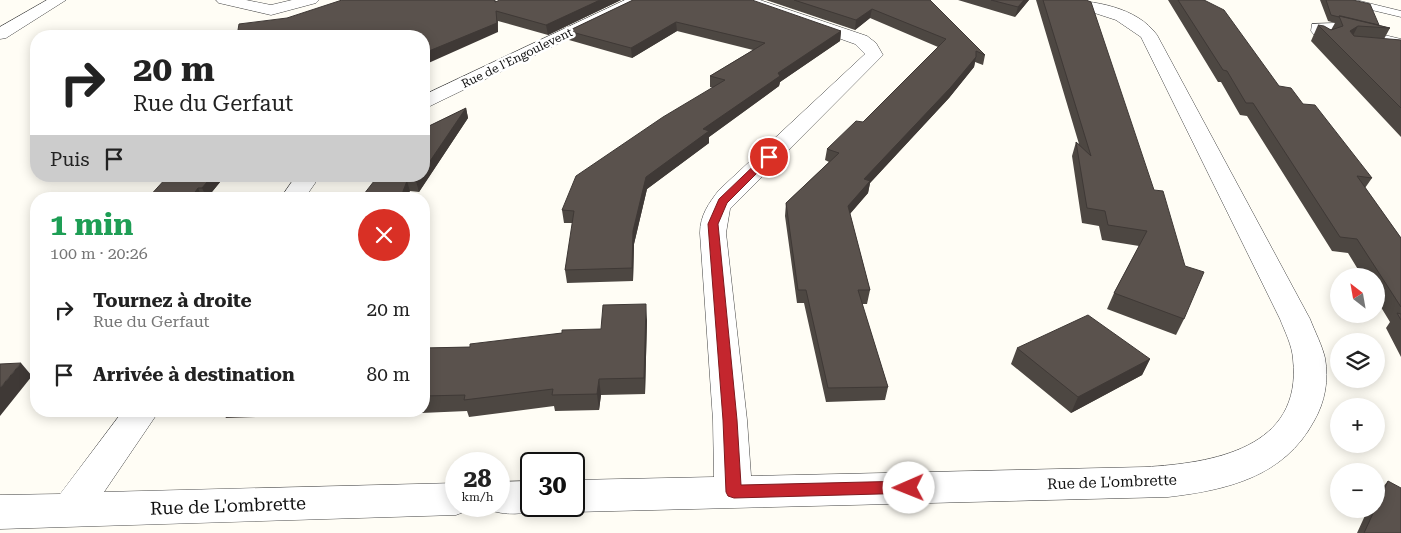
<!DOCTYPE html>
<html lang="fr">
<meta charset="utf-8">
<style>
body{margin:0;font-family:"Roboto Serif",serif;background:#f2f2f2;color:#222;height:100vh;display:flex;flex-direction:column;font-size:19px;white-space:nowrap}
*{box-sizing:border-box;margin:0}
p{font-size:16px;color:#767676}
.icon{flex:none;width:28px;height:28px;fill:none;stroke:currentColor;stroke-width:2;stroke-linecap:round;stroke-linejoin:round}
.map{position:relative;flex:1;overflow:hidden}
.side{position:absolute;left:30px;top:192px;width:400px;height:225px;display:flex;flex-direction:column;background:#fff;border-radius:20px;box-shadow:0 2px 12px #0003}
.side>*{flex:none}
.hud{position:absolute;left:30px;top:30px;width:400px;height:152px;border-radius:20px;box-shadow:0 2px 12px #0003;background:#fff;color:#222;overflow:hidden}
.needle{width:32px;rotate:329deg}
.fabs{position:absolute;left:1330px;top:268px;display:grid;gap:10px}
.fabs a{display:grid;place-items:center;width:55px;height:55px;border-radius:50%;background:#fff;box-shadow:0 2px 12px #0003;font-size:25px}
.speed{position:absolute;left:445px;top:452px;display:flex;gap:10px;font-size:25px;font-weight:700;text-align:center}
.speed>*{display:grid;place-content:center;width:65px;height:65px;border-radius:50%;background:#fff;box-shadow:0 2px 12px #0003;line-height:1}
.speed small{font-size:12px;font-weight:400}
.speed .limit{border:2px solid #111;border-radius:8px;background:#fff;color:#111}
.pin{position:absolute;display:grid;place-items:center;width:42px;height:42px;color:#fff;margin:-21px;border:2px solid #fff;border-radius:50%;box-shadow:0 1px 5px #0007}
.me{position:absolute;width:55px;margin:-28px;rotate:269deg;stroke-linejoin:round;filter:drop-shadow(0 0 4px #0008)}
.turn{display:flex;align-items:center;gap:18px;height:105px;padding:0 20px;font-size:22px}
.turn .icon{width:65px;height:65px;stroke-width:2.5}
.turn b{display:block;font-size:35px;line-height:42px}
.then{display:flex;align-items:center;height:48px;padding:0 20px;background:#0003;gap:10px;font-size:19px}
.round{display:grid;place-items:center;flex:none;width:52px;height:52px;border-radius:26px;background:#f2f2f2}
.head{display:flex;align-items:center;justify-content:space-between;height:85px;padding:0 20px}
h1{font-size:30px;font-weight:700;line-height:38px;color:#1e9e55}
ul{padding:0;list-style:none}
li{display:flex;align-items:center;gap:15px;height:65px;padding:0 20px}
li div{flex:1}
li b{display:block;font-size:19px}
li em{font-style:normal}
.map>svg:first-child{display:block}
</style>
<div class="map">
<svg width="1401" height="533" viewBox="0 0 1401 533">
<rect width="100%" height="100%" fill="#fffdf5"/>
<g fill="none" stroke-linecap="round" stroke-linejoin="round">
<defs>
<path id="service" d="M1356,0L1401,11V17L1351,5V1Z
M1334,23L1401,39V47L1334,29H1322L1330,40L1324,44L1320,42L1311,31L1312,24Z"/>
<path id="minor" d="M47,0H66L6,38L0,39V27Z
M216,0H246L271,5L292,0H319L316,3L271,15L219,3Z
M625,0H645L642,3L424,109V95Z
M737,0H760L867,36L876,43L883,55L730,209L726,233L747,420L751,476L1145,467C1212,463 1303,449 1293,359C1292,345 1285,332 1280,319L1141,37L1116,20L1064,3L1061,0C1093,0 1137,7 1157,35L1310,319C1315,332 1322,345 1325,358C1329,380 1325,402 1314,421C1284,477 1227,490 1168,497L574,512L561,507L574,506V480L714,477L713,420L700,233C700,215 709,203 719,190L865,54L855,44L740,3Z
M296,176H320L304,199H280Z
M123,411H159L104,492L456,483V506H471L469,510L456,515L0,529V495L60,494Z
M531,481V506H545L544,508C525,515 505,516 486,509L484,506H499V482Z"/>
</defs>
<use href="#service" stroke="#444" stroke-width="1"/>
<use href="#minor" stroke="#444" stroke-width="1"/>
<use href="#service" fill="#fff" fill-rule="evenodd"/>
<use href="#minor" fill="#fff" fill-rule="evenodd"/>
</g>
<path fill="#4d4742" d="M621,0L548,35L498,21V32L287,18L496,1Z
M633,0L841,31L840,41L780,82L779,86L709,137V143L647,189L634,244L633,281L567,283L565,270L573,223H564L562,210L713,88L710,87V76L753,50L677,31L632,58L569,40L568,31Z
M766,0H930L985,55L983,65L975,62L974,67L949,98L870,183L868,193L850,214L870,290L867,304H862L888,387L885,400L826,402L804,303H797L785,216L786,203L829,162L825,160L827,149L863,122L938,47L870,18L855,30Z
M958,0H1029L1015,17Z
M1036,0H1086L1184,319L1176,335L1107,309L1114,293L1139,246L1102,240L1099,226L1082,223L1072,156L1076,142L1079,144Z
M1168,0H1204L1279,86L1303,104L1372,178L1365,188L1401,238V357L1386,328L1390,322L1376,299V276H1362L1348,253L1332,251L1247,116L1240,115L1221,82H1218Z
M1320,0H1353L1379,25L1390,28L1384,39L1401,40V137L1311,41L1318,25L1331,30L1335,23L1328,21Z
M466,108L468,118L419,192L410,191L364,194L429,126Z
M168,176H225L207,198H202Z
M647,320L645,394L601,395L599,410L555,411L554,406L469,417L467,411L353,416V414L226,418L222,411H424V348L470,347L562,333L601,329Z
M1017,348L1150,359L1142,375L1071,413L1011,364Z
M1388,481L1401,533H1357L1368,509H1376V495Z"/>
<path fill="#3f3936" d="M600,0H621L548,35L546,25Z
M1024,0H1029L1015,17L1018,7Z
M872,9L870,18L855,30L856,20Z
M496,11L498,32L424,65V53Z
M676,22L677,31L632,58L631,48Z
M1358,26L1350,41V31Z
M841,31L840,41L780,82L779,86L709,137V143L647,189L634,244L633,281L632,268L633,231L646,177L703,129L778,73Z
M976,57L974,67L949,98L870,183L868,193L846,218L848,206L864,179Z
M466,108L468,118L419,192L416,181L419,176H424V170Z
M212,176H225L207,198L202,188Z
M407,181L410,191L407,199H400Z
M198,188L202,198V199H190Z
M646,304L647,320L645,394L644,378Z
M1150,359L1142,375L1071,413L1078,397Z
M21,363L32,376L0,416V388Z
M599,379L601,395L599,410L597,394Z"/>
<path fill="#5a524d" stroke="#3f3936" d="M342,0H495V2L500,0H600L546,25L496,11L497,23L424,53V36H237L239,24L287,18Z
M633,0H752L841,31L778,73L780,76L703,129L709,131L646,177L633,231L632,268L565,270L574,211L562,210L576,176L663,117L725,80L710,76L765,43L676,22L631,48L568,31Z
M794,0H930L985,55L976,51V57L951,87L864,179L870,181L848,206L870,290H858L888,387L828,388L806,290H798L786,203L839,153L827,149L856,121L863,122L946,39L872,9L856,20Z
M991,0H1024L1018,7Z
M1043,0H1086L1091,2L1154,190L1163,191L1185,266L1204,272L1184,319L1114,293L1147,231L1108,225L1105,211L1087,208L1076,142L1091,156Z
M1178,0H1204L1224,10L1279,86L1291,88L1303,104L1315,105L1372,178L1357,176L1401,238V307L1357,239L1340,237L1253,103H1246L1227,71L1223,70Z
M1326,0H1353L1370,4L1379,25L1341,16H1339V17L1331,15Z
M1339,16L1390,28L1358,26L1350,31L1354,36L1401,40V108L1318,25L1324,26L1331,30L1343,26Z
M466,108L424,170V122L429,126Z
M168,176H212L202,188H198L190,199H147Z
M378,176H419L416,181H407L400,199H356L358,195L364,194Z
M646,304L644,378L599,379L597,394L552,395L553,389L464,400L465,395L424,396V348L470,347V344L562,333V330L601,329L603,305Z
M1397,313L1401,314V320Z
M1088,315L1150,359L1078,397L1017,348Z
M21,363L0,388V364Z
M1388,481L1401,488V533H1364L1375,509H1376V507Z"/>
<path fill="#c4262e" stroke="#7f191e" d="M765,155L773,157L727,203L718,224L737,420L741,485L909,481L915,483L917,488L915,493L734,498L728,496L726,492L723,420L708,224L719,199Z"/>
<g text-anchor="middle" stroke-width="5" stroke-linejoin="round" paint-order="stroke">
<g font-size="12" fill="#111" stroke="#fff">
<text transform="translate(517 58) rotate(-26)" y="4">Rue de l'Engoulevent</text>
</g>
<g font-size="15" fill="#111" stroke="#fff">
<text transform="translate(1112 482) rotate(-2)" y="5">Rue de L'ombrette</text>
</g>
<g font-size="18" fill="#111" stroke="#fff">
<text transform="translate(228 506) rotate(-2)" y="6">Rue de L'ombrette</text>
</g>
</g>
</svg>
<div class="fabs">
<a><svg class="needle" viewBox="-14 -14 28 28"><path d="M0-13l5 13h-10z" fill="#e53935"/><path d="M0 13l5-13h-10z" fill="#767676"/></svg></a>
<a><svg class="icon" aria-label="layers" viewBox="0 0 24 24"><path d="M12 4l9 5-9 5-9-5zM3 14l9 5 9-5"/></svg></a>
<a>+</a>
<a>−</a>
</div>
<div class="speed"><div>28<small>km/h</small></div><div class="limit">30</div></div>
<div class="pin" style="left:769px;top:157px;background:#d93025"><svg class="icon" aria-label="arrive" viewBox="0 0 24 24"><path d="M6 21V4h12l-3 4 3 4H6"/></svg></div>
<svg class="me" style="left:909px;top:488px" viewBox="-20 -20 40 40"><circle r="19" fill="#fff"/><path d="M0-13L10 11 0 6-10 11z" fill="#c4262e"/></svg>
<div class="hud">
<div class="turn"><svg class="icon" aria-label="right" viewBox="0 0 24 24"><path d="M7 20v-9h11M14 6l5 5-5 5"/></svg><div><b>20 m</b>Rue du Gerfaut</div></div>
<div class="then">Puis<svg class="icon" aria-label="arrive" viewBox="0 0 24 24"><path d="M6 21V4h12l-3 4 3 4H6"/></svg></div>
</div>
<section class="side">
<div class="head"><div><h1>1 min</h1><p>100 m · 20:26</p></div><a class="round" style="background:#d93025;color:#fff"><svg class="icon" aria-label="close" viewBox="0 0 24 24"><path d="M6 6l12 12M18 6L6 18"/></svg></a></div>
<ul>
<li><svg class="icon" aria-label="right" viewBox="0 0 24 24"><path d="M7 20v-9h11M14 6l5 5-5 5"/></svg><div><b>Tournez à droite</b><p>Rue du Gerfaut</p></div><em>20 m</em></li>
<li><svg class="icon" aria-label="arrive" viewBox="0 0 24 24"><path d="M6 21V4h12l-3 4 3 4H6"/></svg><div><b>Arrivée à destination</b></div><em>80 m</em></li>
</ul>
</section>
</div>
